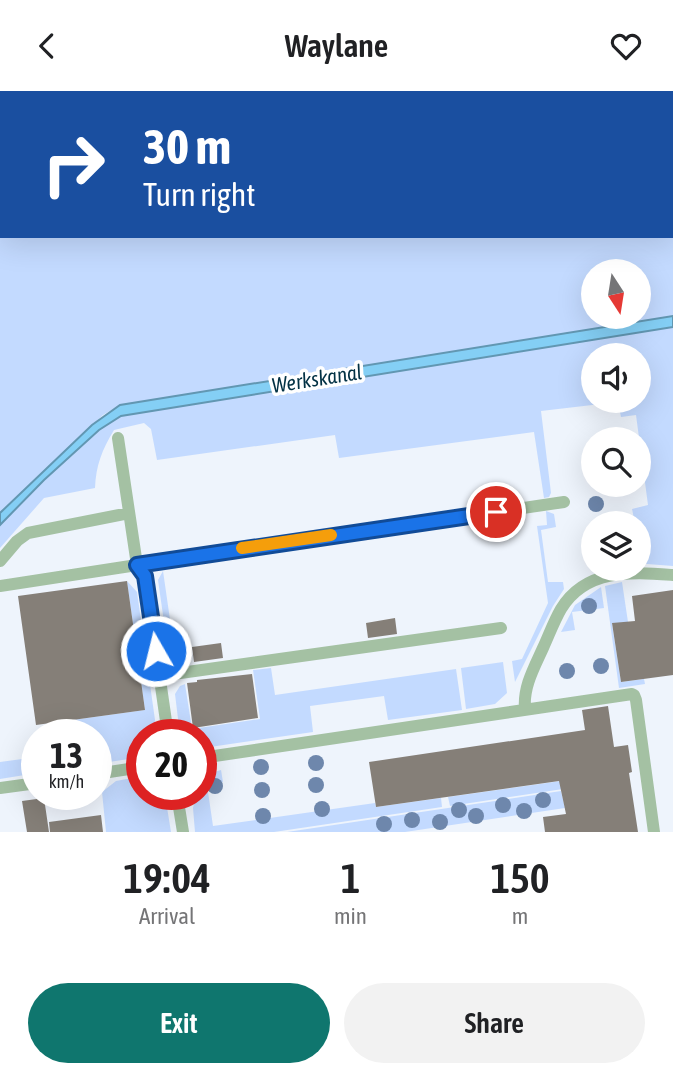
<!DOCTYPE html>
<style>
body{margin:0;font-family:"Asap Condensed",sans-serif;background:#f2f2f2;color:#202124;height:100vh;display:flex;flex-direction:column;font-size:26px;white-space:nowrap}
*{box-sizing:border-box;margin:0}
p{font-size:23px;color:#757577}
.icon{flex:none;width:38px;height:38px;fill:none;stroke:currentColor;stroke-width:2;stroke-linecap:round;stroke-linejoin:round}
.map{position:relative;height:741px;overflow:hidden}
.panel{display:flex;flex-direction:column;background:#fff;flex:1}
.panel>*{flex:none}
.hud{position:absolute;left:0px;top:0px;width:674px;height:147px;box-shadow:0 7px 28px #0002;background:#1a4fa0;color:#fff;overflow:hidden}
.needle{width:46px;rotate:168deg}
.buttons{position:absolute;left:581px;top:168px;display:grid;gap:14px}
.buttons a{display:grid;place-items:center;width:70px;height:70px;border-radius:50%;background:#fff;box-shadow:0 7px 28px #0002;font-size:35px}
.speed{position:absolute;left:21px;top:628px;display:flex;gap:14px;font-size:35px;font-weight:700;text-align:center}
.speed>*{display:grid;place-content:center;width:91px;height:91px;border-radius:50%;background:#fff;box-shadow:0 7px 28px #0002;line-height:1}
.speed small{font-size:18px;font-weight:400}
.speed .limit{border:10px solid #d22;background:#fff;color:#111}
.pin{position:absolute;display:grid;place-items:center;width:60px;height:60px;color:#fff;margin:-30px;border:4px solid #fff;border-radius:50%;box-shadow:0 2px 7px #0007}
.me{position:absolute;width:77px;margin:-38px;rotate:352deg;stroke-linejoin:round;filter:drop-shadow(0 0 5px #0008)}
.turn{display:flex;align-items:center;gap:24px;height:147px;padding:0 28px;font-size:32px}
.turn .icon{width:91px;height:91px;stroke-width:2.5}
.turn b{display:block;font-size:49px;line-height:60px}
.eta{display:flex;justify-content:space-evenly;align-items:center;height:119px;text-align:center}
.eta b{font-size:42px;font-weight:600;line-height:49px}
.button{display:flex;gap:14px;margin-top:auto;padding:14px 28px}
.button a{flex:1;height:80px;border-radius:42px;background:#0f766e;color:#fff;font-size:28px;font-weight:600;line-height:80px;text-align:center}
.button a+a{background:#f2f2f2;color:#202124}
header{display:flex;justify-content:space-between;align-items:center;height:91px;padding:0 28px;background:#fff;font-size:32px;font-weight:600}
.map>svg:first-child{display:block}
</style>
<header><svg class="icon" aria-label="back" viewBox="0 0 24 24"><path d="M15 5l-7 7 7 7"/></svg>Waylane<svg class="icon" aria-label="heart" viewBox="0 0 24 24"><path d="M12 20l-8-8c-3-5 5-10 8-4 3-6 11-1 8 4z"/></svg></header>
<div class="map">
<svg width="673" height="741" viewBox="0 0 673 741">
<rect width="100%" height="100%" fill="#eef4fc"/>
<path fill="#c3daff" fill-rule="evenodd" d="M612,0H673V225L120,314L103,324L0,422V71H2V145H672V2H600ZM593,180H639V226H593Z
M673,236V475L647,473L640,470L639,432H635L632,418L648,414L636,324L621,326L618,311L541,320L551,402L549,406L544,407L534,341L339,367L335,344L157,369L151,338L144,332L114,339C102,359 96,374 95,397L44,407L0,457V434L44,389L99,339L121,325ZM593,264H639V310H593Z
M546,420L554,423L556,436L541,439L548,491H563L564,498L553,515L515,591L512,570L522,568L548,512L537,435L547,434Z
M163,480L176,570L169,566L158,489Z
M127,490L137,501L155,629L154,644H142V666L96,673V644H60L58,631L145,619Z
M622,491L628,531L612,533L621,591L644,588L645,593L619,597L605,495Z
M601,496L604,517L572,521L575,539L561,541L575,514Z
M503,571L507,602L495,613L466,618L461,577Z
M271,577L275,604L456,578L462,619L388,629L384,605L310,615L313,641L203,657L201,644H180L175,603L180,595L185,593L192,638L260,628L253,579Z
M37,666V682L0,688V671Z
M221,679L223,691L207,694L213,735L375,712L376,716L441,707L442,716L274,741H195L193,717L196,704H201V690L204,684Z
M132,687L135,691L132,694L136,699L142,696V704H165L171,741H106L102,701L116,690Z
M582,687L583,695L450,715L448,706Z
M561,700L565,717L405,741H287Z"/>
<path fill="#84cff5" stroke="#6297b2" stroke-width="2" d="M0,0H612L2,2L0,71Z
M673,225V236L121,325L99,339L44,389L0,434V422L92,334L120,314Z"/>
<path fill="#857f78" d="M127,490L145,619L36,634L18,505Z
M673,499V584L621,591L612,532L635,530L632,505Z
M395,527L397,543L368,547L366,532Z
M221,552L223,567L194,571L192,556Z
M252,583L258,627L193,637L187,592L197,591V589Z
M608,615L614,656L628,654L632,681L629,682L638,741H545L543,726L566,723L559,690L376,716L369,671L585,639L582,619Z
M44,707L49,741H27L22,710Z
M101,724L103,741H50L49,731Z"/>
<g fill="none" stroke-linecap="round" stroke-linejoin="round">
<path stroke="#a4c1a3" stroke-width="12" d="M118,347L137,474L564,411
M0,470L17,450L28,442L129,422
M0,495L137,474L145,485L168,644
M159,585L501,537
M525,618C523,596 534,577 543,557C549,544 554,530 561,518C586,477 632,481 673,484
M201,667L632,603L634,604L636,609L654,741
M96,683L142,676
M0,697L37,692
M177,704L183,741"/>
</g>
<g fill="#6e87ac">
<circle cx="596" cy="413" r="8"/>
<circle cx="589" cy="515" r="8"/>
<circle cx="601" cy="575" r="8"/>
<circle cx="567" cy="580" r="8"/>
<circle cx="316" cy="672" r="8"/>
<circle cx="261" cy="676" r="8"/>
<circle cx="316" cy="694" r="8"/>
<circle cx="215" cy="695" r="8"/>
<circle cx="262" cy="699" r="8"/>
<circle cx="543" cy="709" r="8"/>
<circle cx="503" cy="714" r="8"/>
<circle cx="322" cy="718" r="8"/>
<circle cx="459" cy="719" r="8"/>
<circle cx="524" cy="720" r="8"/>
<circle cx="263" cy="725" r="8"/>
<circle cx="476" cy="725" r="8"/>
<circle cx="412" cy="729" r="8"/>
<circle cx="440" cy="731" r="8"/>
<circle cx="384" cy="733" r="8"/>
</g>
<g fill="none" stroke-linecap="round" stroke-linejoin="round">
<defs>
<path id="route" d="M156,560L145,485L137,474L496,421"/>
</defs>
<use href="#route" stroke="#114b97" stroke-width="18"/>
<use href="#route" stroke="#1a73e8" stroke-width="12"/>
<path stroke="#f59e0b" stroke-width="12" d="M242,457L331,444"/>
</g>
<g text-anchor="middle" stroke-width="7" stroke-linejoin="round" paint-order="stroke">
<g font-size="21" font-style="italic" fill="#023144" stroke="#fff">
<text transform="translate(317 288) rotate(-9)" y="7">Werkskanal</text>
</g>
</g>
</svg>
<div class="buttons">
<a><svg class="needle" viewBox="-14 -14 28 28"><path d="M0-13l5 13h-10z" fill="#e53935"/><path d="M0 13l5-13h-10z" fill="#757577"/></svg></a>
<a><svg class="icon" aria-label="sound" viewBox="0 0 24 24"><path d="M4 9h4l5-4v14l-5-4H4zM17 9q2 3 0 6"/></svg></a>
<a><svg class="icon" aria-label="search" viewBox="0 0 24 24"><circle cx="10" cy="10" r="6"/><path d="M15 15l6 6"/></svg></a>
<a><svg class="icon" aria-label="layers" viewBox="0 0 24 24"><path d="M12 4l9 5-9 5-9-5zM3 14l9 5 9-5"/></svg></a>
</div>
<div class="speed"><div>13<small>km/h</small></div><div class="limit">20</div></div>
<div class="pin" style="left:496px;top:421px;background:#d93025"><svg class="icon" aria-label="arrive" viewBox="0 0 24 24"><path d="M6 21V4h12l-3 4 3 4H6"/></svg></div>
<svg class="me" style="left:156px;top:560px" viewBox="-20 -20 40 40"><circle r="17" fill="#1a73e8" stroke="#fff" stroke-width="3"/><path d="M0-11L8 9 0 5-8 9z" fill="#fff"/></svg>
<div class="hud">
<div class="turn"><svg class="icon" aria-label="right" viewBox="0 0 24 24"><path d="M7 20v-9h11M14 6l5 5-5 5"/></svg><div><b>30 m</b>Turn right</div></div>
</div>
</div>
<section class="panel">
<div class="eta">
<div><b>19:04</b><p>Arrival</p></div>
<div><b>1</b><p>min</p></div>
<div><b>150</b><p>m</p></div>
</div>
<div class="button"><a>Exit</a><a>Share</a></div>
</section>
